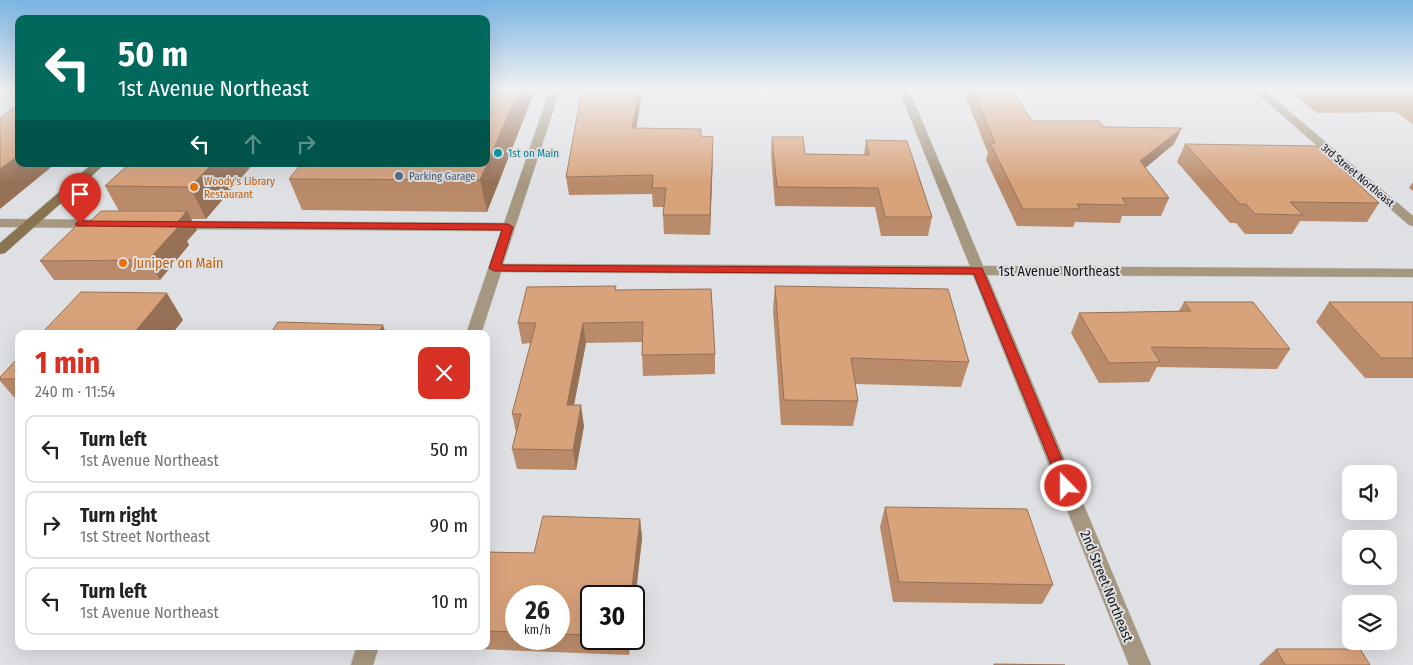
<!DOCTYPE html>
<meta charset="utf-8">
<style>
body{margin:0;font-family:"Fira Sans Condensed",sans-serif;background:#f2f2f2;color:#222;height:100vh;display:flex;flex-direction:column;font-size:19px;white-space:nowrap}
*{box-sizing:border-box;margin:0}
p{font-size:16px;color:#767676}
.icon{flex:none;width:28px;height:28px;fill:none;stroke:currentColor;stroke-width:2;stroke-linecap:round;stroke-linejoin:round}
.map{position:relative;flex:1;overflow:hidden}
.drawer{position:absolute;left:15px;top:330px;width:475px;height:320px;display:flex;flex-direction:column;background:#fff;border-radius:10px;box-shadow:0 5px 20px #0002}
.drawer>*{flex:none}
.hud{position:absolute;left:15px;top:15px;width:475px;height:152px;border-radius:10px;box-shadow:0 5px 20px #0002;background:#00695c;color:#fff;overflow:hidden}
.buttons{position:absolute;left:1342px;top:465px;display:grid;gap:10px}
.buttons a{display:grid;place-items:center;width:55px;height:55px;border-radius:10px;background:#fff;box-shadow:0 5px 20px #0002;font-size:25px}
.speed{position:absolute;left:505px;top:585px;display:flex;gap:10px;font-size:25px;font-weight:700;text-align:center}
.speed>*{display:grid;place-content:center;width:65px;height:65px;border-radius:50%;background:#fff;box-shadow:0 5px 20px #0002;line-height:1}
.speed small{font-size:12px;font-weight:400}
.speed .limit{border:2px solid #111;border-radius:8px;background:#fff;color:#111}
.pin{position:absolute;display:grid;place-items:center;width:42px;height:42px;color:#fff;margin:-51px -21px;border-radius:50% 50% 50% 0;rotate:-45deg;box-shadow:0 0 5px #0007}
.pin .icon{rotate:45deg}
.me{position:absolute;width:55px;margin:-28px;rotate:338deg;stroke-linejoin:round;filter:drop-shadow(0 0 4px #0008)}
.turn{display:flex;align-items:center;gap:18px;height:105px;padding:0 20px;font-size:22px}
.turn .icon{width:65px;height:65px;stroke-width:2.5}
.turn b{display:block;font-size:35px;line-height:42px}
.lanes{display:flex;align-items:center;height:48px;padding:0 20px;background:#0003;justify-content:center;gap:25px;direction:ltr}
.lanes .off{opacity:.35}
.round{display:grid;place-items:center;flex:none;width:52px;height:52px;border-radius:10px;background:#f2f2f2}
.headline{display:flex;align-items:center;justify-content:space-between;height:85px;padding:0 20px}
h1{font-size:30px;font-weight:700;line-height:38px;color:#d93025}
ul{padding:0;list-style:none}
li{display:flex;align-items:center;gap:15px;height:68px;margin:0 10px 8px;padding:0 10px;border:2px solid #e0e0e0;border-radius:10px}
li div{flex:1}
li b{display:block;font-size:19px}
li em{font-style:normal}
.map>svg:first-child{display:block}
</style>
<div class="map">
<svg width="1413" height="665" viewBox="0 0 1413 665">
<rect width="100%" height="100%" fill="#dfe0e3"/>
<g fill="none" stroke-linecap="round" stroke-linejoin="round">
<defs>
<path id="street" d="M550,90H560L503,264L970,266L899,90H909L983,266L1413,269V277L987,275L1151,665H1129L973,275L501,272L481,334H466L501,231L175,229L169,225L175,221L504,223Z
M1253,90H1264L1413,216V226L1409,225Z
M0,219L107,220L113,224L107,228L0,227Z
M357,646H379L373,665H351Z"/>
<path id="secondary" d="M92,164H105L5,253L0,254V243Z"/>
</defs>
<use href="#street" stroke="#bbbcbe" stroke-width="1"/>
<use href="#secondary" stroke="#bbbcbe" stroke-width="1"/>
<use href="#street" fill="#a69780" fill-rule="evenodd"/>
<use href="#secondary" fill="#897451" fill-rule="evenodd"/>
</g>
<path fill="#ba8b6a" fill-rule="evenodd" d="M486,90H535L487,212L302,210L289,179Z
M582,90H642V95L636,128L701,129V136L713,137L710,235L664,234L663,215L664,207H653L652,194L569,195L566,177Z
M965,90H1012L1032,121L1104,127L1174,144L1145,168L1169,198L1161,216H1122L1120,223L1075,222L1073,227L1017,226L986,160L988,153L964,93Z
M1287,90H1413V124L1396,112L1317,113Z
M772,137L805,154L864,155L866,140L932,217L928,236H881L875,207L775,206L771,155Z
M1185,144L1379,203L1367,222L1300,221L1292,234H1245L1236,223H1230L1177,162Z
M129,164H253L206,219H190L197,230L187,241L189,245L160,280H54L40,261L85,226L119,211L105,186Z
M1413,182V191L1409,188Z
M775,286L969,362L961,387L855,384L858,401L853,426L781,425L773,310Z
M616,290L715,354V374L643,376L642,355V342L586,343L574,405L584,426L576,470L517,469L512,449L516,432L512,414L531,343L522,344L518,323Z
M1184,302L1290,349L1277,369L1157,367L1149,382L1099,383L1071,333L1079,313L1179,311Z
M1329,302H1413V378H1365L1316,322Z
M19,357V403L0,381V377Z
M885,507L1053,585L1042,604L893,602L880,527Z
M640,519L642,538L634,610V596H591V639H630L629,655L454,648L453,646H486V552L534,553ZM516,596H559V639H516Z
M1276,649L1370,665H1259Z"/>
<path fill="#977156" d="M519,90H535L487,212L480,180Z
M639,90H642V95L633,146L632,128Z
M1182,128L1174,144L1133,178L1140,161Z
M713,137V155L710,235V215Z
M19,155V164H55L0,209V169Z
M212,164H253L206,219L190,187Z
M187,211L197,230L187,241L189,245L160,280L148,260L174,226Z
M167,293L183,320L172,334H133Z
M583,323L586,343L570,425L567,405Z
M383,325L386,334H378Z
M581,405L584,426L576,470L573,450Z
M640,519L642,538L634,610V596H631Z
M626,639H630L629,655Z"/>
<path fill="#d8a27b" stroke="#977156" d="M486,90H519L480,180L289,179L301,164H486Z
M582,90H639L632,128L701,129V136L713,137L710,215H663L666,188H652L653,175L566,177Z
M973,90H1012L1032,121H1099L1104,127L1182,128L1140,161L1169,198H1122L1127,205L1077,204L1080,209H1023L990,143H995Z
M1319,90H1413V99L1407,94L1327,96Z
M19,104V155L0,169V118Z
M772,137H803L805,154L869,155L866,140L907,141L932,217H885L878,188L777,187Z
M1185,144L1317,146L1379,203L1290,202L1303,215L1255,214L1246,204H1240Z
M129,164H212L190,187L105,186Z
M101,211H187L174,226H179L148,260L40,261L76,226H85Z
M616,286L615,290L711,289L715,354L642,355L643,322L583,323L567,405H581L573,450L512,449L521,414H512L536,323H518L527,287Z
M775,286L948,289L969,362L851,358L858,401L784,400Z
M81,292L167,293L133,334H41Z
M1184,302H1253L1290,349L1151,347L1160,362L1109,363L1079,313L1191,311Z
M1329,302H1413V358H1381Z
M278,322L383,325L378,334H270Z
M19,357V379H0V377Z
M885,507L1027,509L1053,585L899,582Z
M543,516L640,519L631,596H591V635L559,634V596H516V632L486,631V552L534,553Z
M1276,649H1360L1370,665H1285Z
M994,664L1065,665H994Z"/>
<linearGradient id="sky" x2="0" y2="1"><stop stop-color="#7bb5e2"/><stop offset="0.49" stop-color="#f1f1f2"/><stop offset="1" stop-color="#f1f1f2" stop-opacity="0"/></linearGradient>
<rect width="1413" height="183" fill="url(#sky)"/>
<path fill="#d93025" stroke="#8d1f18" d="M80,221L508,224L513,227L501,265L982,268L1073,486L1071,490H1062L1060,486L974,274L494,271L489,268L502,230L77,226L75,224Z"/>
<circle fill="#0f9aa8" stroke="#dfe0e3" stroke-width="2" cx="498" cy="153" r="5"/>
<circle fill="#5c6f8a" stroke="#dfe0e3" stroke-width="2" cx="399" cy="176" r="5"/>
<g fill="#e8710a" stroke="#dfe0e3" stroke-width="2">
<circle cx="194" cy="187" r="5"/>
<circle cx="123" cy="263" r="5"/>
</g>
<g text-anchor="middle" stroke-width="4" stroke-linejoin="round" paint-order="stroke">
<g font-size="11" fill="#0d838f" stroke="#dfe0e3" text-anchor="start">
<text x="508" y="157">1st on Main</text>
</g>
<g font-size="11" fill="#171718" stroke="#dfe0e3">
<text transform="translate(1358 175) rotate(40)" y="4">3rd Street Northeast</text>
</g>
<g font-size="11" fill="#4e5e75" stroke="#dfe0e3" text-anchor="start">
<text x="409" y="180">Parking Garage</text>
</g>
<g font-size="11" fill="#c56008" stroke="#dfe0e3" text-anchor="start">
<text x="204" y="185">Woody's Library<tspan x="204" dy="13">Restaurant</tspan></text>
</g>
<g font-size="14" fill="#c56008" stroke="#dfe0e3" text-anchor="start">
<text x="133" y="268">Juniper on Main</text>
</g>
<g font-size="14" fill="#171718" stroke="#dfe0e3">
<text x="1059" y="276">1st Avenue Northeast</text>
<text transform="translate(1107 586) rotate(68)" y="5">2nd Street Northeast</text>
</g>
</g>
</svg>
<div class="buttons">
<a><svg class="icon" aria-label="sound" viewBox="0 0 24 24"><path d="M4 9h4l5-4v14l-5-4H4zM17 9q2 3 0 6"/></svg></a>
<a><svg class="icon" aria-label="search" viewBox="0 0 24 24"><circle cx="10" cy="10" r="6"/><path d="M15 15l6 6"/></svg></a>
<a><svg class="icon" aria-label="layers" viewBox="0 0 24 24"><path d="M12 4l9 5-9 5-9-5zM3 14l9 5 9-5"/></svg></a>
</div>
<div class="speed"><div>26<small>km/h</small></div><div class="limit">30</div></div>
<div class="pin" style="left:80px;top:224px;background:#d93025"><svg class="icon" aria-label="arrive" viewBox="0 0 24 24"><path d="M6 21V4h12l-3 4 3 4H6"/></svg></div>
<svg class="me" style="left:1066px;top:486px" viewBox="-20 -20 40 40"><circle r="17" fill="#d93025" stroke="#fff" stroke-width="3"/><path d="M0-11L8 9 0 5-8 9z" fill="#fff"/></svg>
<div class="hud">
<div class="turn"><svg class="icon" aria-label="left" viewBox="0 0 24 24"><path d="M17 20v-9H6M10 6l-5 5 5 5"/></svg><div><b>50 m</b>1st Avenue Northeast</div></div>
<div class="lanes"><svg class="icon" aria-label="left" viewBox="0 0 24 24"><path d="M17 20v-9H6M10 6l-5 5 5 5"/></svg><svg class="icon off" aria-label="ahead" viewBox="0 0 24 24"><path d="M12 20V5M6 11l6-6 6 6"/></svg><svg class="icon off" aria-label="right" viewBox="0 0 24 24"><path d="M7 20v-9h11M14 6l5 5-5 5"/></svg></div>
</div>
<section class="drawer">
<div class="headline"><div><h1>1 min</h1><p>240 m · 11:54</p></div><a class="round" style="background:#d93025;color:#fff"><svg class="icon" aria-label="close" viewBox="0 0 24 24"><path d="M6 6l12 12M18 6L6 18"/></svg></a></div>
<ul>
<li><svg class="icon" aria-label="left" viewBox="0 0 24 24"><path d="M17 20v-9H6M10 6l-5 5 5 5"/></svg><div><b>Turn left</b><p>1st Avenue Northeast</p></div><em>50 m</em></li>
<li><svg class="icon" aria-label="right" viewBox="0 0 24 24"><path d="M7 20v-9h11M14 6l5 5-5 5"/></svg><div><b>Turn right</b><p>1st Street Northeast</p></div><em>90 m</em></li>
<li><svg class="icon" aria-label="left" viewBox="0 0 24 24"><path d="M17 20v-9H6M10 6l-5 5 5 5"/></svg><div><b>Turn left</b><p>1st Avenue Northeast</p></div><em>10 m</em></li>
</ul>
</section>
</div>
